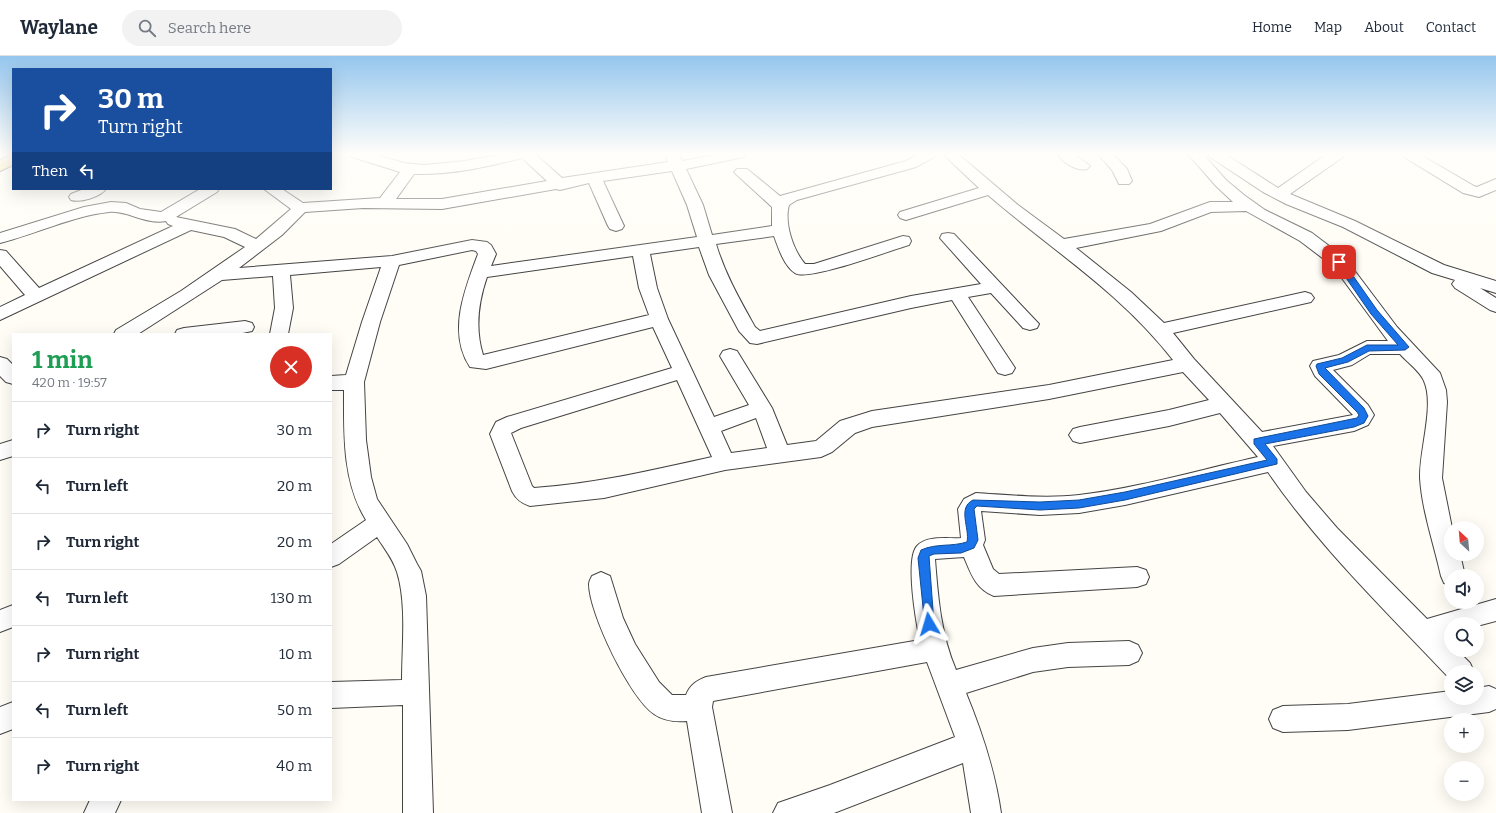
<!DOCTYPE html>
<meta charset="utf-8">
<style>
body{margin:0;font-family:Bitter,serif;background:#f2f2f3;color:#1f2937;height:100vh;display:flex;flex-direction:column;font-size:15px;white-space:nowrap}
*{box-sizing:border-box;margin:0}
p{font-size:13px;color:#747a83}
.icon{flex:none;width:22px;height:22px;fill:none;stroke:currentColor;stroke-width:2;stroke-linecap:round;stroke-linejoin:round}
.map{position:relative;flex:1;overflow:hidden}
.drawer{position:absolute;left:12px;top:277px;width:320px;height:468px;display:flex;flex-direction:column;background:#fff;border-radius:0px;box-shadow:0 4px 16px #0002}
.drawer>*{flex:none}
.top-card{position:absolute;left:12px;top:12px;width:320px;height:122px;border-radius:0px;box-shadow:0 4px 16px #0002;background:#1a4fa0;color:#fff;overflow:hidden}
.needle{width:26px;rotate:334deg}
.tools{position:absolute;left:1444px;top:465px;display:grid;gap:8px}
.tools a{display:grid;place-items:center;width:40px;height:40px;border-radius:50%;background:#fff;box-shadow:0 4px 16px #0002;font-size:20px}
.pin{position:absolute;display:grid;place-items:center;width:34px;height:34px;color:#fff;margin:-17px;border-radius:8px;box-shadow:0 2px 6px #0006}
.me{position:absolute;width:44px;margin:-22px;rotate:353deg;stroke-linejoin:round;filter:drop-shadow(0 0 3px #0008)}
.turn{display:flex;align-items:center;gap:14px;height:84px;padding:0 20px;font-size:18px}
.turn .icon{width:52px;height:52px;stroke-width:2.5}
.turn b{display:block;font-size:28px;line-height:34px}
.then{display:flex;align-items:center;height:38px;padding:0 20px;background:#0003;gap:8px;font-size:15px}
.round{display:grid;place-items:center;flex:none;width:42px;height:42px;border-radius:21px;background:#f2f2f3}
.headline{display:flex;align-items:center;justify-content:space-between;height:68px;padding:0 20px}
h1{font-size:24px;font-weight:700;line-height:30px;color:#1e9e55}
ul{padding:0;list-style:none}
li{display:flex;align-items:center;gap:12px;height:56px;padding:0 20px;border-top:1px solid #e0e1e3}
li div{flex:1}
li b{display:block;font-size:15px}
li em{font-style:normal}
header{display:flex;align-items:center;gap:24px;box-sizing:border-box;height:56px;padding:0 20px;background:#fff;border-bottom:1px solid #e0e1e3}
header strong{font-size:19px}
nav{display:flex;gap:22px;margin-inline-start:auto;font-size:14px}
.search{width:280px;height:36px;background:#f2f2f3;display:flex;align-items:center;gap:10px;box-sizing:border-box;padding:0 14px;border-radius:22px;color:#747a83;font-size:15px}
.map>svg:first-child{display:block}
</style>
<header>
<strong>Waylane</strong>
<div class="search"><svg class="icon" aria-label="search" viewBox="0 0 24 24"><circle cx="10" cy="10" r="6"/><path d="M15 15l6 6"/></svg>Search here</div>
<nav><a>Home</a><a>Map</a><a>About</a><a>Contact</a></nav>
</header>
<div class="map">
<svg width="1496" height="757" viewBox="0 0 1496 757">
<rect width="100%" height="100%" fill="#fffdf5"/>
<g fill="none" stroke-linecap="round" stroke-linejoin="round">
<defs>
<path id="minor" d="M350,98H373L404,107L424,109L465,105L503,98H535L562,122L668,106L665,98H679L682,105L720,98H746L744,101L686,113L703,149L712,179L772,170V151L737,119L734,116L737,113H747L780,140L906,105L919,98H936L934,101L916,111L797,144L789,149C784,167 793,194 805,208H814L903,180L909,181L911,185L909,189C891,194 807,226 795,217C784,210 778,191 774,180L716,188C725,218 740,244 755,271L760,275L911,240L981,228L940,182L942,178L948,177L954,178L1039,268L1037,272L1030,274L1023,272L991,237L968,241L1015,312L1012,317L1005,319L998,317L952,244L911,252L757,288L750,287L739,275L709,219L699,191L650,198L657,232L668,263L714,361L749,349L720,300L723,295L730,293L737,295L772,352L787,389L816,385L840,365L872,355L1049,329L1173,304C1119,235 1053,195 988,139L906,164L900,162L898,159L900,156L979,132L943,98H958L1018,149L1064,183L1150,168L1210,146H1233L1216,130L1188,98H1203L1226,124L1244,139L1265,154L1312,177L1345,202L1397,271L1440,317L1446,334L1447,346L1442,422L1452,472L1451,498H1460L1465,520H1451V530L1444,527L1441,520C1434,488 1422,455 1420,422C1419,395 1435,349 1424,325C1420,315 1407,306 1400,298H1370L1352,309L1333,314L1368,349L1374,359L1368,369L1354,375L1273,390L1306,436L1337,472L1427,563L1496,543V565L1477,570V568H1451V578L1444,580L1451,588V594H1457L1470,607L1474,616H1451V624C1388,557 1320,492 1268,416L1125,449L1079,457L1040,459L981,455L985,484L983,489L993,513L999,518L1137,511L1146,514L1149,521L1146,528L1137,531L994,540C976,533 971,518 964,501L935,503C938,542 941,579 956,614L1033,592L1068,587L1129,585L1138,589L1142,597L1138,605L1129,609L1068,611L1033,616L966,637C982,676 995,715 1001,757H971L963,707L834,757H773L778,747L830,729L955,681L927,606L713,645L712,651L732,757H702L687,665C676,666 664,665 654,658C630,642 589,557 589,528C589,525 591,522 592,520L601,516L610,520L623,562L635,588L659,626L672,639H686C690,629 696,625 706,621L920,584C916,566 905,503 917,490C927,479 948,483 961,482L958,453L964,443L976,437C1010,439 1045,443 1079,439C1139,432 1199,414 1258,401L1220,357L1169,370L1080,387L1073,385L1069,379L1073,373L1080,371L1169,354L1209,344L1183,316L1049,343L872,371L855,377L832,396L821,401L725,414L604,442L530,450C521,447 516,443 512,435L490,378L496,366L507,361L672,312L653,271L486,313L470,311C447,276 465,233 478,198L476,195L472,194L399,209L380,266L364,326L366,384L371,421L377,443L407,488L417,508L421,515L426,540L433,757H403V649L331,652V626L402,624C402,590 407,548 397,516C393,503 384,492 377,481L339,508L331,511V488L366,464C342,425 344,377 344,334H331V320L346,319L362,266L381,211L290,219L293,252L288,278H270L275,252L273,220L222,224L138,278H114L116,274L181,235L245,191L224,181L191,174L0,264V251L25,239L0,210V194L6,195L39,232L173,170L168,168L166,165C145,169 127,154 109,156C72,160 36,178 0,187V177L84,151L111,146L126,147L140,153L161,156L200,133H219L217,136L176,161L235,173L256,183L291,153L264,133H282L303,147L380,142L400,116L352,101ZM522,102L547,125L442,143H396L414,118C451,119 487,111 522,102ZM672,115L687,149L697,181L491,210L496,198L491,189L487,186L472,184L392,200L239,212L282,179L305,156L363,152L442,153L556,133L560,134L589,127L608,170L610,173L616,175L622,173L624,170L603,125ZM1246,155L1300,185L1333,210L1388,285H1367L1339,299L1313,305L1310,310L1315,320L1353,359L1262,376L1194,303L1173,277L1311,246L1314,242L1311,238L1305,236L1164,267L1131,236L1076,192L1161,175L1211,156ZM633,200L639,232L649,259L483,299C475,273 478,247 487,221ZM677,324L712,401C653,414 595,428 534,432L532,430L511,377L521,372ZM756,362L767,392L731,397L721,375Z
M1058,98H1074L1090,110L1087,113C1077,116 1062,106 1058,98Z
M1098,98H1113L1127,113L1132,125L1129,128H1119L1112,114Z
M1208,98H1225L1278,132L1327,98H1345L1343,101L1290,138L1355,165L1444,209L1496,225V237L1480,232L1496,242V256L1490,254L1455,232L1452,228L1455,224L1432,217L1343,171L1286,148L1263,136L1210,101Z
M1402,98H1419L1474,130L1477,131L1496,123V134L1479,141L1463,137L1404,101Z
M84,133H106C100,141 81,147 71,144L69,141L71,138Z
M245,265L252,267L254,271L252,275L238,278H175L177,274L184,272Z
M0,301L7,303L13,309V328L6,326L0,320Z
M13,384V400L0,404V388Z
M13,549V571L0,576V554Z
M1489,630L1496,633V653L1489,656L1348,674L1283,676L1273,672L1269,663L1273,654L1283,650L1348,648L1451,635V642H1477V632Z
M13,646V673L0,678V651Z
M90,744H121L115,757H84Z"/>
<path id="major" d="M13,98V109L0,115V104Z"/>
</defs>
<use href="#minor" stroke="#444" stroke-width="2"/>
<use href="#major" stroke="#222" stroke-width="2"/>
<use href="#minor" fill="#fff" fill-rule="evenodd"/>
<use href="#major" fill="#f9d66b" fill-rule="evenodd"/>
</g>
<linearGradient id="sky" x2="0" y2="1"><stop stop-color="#95c6ee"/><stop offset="0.48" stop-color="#fffefa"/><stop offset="1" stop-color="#fffefa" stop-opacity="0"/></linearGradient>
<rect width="1496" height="204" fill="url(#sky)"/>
<path fill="#1a73e8" stroke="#114b97" d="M1336,204H1342L1377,254L1409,291L1405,294L1369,295L1348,306L1325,312L1364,352L1368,360L1364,367L1354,371L1265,388L1277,403V408L1125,444L1079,452L1040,454L977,450L974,453L978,484L974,492L961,497L934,498L929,500L934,568L933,571L929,572L925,571L918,502L921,494C937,487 951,491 967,486C970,472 957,452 973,444L1040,446L1079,444L1125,436L1267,404L1254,388V383L1357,362L1359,359L1357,356L1319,318L1316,310L1317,308L1342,302L1367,289H1398L1371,258L1335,206Z"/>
</svg>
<div class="tools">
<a><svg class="needle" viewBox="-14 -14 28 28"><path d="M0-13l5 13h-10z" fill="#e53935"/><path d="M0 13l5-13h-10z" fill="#747a83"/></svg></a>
<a><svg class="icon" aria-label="sound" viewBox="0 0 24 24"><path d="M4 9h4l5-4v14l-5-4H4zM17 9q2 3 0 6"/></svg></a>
<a><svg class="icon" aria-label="search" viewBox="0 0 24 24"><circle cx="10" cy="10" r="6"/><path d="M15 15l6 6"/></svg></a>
<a><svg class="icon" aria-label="layers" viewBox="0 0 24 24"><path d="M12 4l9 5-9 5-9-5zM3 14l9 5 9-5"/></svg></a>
<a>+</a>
<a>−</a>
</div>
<div class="pin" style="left:1339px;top:206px;background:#d93025"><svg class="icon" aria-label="arrive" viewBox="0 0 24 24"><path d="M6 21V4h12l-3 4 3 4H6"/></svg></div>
<svg class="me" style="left:929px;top:568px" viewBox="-20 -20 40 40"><path d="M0-17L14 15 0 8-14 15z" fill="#1a73e8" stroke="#fff" stroke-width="4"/></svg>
<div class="top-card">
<div class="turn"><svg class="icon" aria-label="right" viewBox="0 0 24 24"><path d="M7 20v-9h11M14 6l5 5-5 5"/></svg><div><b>30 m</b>Turn right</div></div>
<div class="then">Then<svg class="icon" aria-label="left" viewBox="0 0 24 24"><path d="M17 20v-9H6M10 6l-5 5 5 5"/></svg></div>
</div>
<section class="drawer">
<div class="headline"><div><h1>1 min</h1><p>420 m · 19:57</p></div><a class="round" style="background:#d93025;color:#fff"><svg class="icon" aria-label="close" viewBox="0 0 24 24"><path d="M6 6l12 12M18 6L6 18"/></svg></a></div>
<ul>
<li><svg class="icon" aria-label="right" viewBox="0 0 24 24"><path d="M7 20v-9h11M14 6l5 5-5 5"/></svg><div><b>Turn right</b></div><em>30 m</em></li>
<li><svg class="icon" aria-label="left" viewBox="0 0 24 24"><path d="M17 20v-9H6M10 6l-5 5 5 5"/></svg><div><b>Turn left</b></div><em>20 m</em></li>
<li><svg class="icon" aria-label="right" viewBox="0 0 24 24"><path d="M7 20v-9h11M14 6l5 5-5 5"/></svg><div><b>Turn right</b></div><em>20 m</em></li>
<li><svg class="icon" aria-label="left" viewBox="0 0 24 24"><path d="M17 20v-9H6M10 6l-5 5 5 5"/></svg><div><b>Turn left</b></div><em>130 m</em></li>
<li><svg class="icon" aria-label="right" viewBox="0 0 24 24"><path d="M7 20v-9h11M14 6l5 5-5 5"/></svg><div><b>Turn right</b></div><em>10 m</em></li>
<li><svg class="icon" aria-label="left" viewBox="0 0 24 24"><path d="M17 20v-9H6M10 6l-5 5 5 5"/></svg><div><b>Turn left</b></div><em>50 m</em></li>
<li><svg class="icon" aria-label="right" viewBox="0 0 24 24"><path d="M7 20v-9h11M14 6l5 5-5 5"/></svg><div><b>Turn right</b></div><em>40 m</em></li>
</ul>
</section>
</div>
